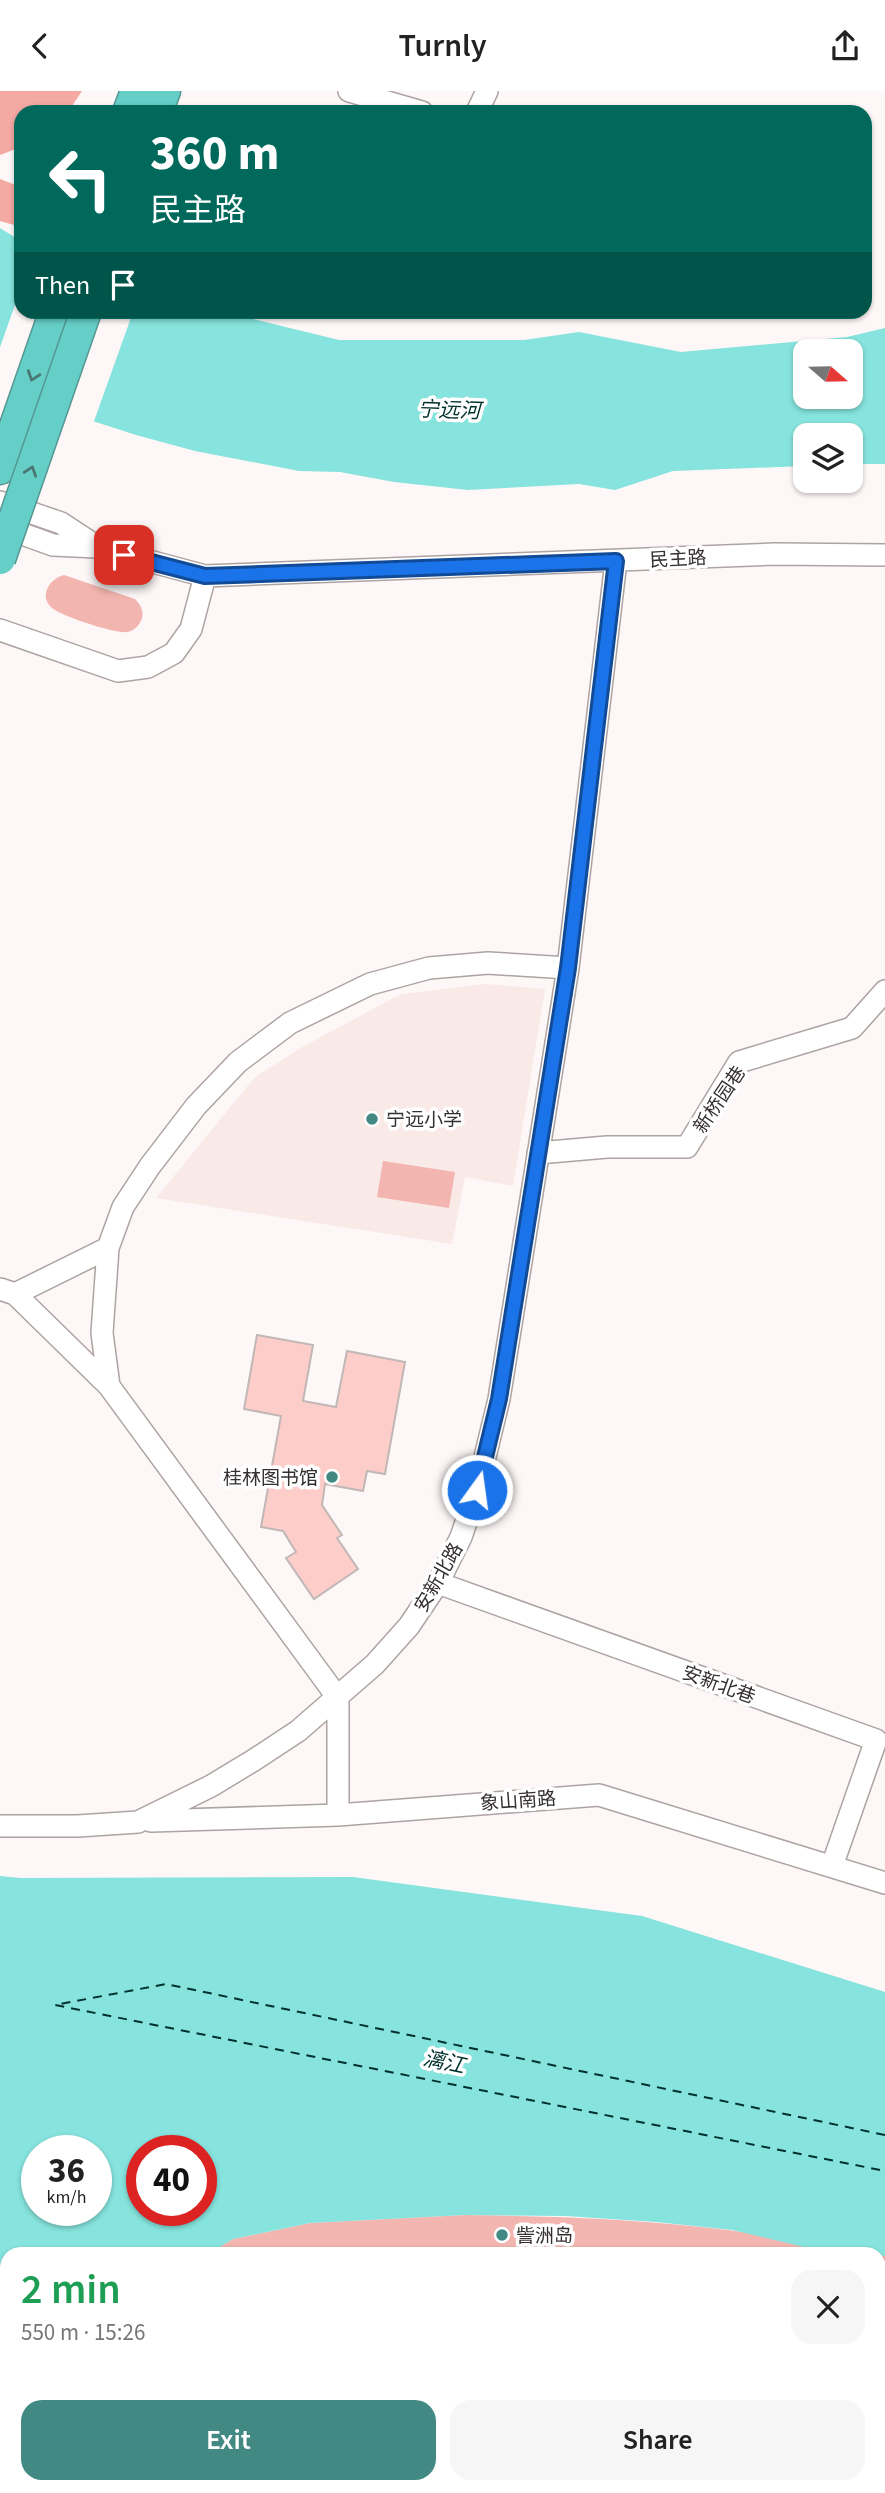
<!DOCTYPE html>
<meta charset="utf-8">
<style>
body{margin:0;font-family:"Source Sans 3","Noto Sans SC",sans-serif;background:#f6f6f6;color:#222;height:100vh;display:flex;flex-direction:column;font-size:26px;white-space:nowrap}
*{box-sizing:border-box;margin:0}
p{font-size:23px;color:#767676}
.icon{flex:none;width:38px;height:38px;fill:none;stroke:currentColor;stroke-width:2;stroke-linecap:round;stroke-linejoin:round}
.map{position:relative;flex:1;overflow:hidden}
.sheet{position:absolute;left:0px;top:2156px;width:886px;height:247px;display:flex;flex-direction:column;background:#fff;border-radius:21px 21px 0 0;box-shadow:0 2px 5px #0004}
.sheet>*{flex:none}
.guide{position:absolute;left:14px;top:14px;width:858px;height:214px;border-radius:21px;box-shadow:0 2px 5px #0004;background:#00695c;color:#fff;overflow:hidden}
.needle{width:46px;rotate:110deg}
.buttons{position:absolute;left:793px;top:248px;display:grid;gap:14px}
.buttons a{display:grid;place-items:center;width:70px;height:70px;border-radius:14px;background:#fff;box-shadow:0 2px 5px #0004;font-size:35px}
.speed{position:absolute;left:21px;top:2044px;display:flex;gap:14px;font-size:35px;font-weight:700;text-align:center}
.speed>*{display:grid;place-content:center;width:91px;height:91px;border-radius:50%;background:#fff;box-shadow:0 2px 5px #0004;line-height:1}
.speed small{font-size:18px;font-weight:400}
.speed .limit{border:10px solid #d22;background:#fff;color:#111}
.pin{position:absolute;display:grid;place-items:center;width:60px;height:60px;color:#fff;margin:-30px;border-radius:14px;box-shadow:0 4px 10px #0006}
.me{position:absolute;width:77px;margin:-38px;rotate:14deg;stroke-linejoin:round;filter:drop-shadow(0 0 5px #0008)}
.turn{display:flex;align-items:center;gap:24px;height:147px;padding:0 21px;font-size:32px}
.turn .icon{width:91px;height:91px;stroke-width:2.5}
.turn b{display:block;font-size:49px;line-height:60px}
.then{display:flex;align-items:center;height:66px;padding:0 21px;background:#0003;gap:14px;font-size:26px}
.round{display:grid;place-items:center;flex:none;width:74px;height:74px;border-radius:21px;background:#f6f6f6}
.overview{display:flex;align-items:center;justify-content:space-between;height:119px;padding:0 21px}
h1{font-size:42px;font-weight:600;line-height:52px;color:#1e9e55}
.primary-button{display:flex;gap:14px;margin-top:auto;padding:14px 21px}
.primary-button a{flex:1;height:80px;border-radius:21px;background:#428984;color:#fff;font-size:28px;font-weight:600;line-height:80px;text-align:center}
.primary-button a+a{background:#f6f6f6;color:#222}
header{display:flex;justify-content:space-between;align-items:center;height:91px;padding:0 21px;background:#fff;font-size:32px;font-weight:600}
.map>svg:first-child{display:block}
</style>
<header><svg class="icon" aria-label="back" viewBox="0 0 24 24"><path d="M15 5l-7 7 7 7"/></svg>Turnly<svg class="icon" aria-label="share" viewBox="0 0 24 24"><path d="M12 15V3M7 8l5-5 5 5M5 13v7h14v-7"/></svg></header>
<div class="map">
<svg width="885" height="2402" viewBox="0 0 885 2402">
<rect width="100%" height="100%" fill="#fef7f7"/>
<path fill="#f9e9e7" d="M486,893L545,898L513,1095L465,1086L452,1153L156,1107L255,986L304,955L401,903Z"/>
<path fill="#f3b5af" d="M64,484L135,508C140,513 144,519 142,527C140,534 134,540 127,541C116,543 65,526 55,519C37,508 48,488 64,484Z
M383,1070L455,1081L449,1117L377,1106Z
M465,2124C553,2125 641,2128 728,2139C771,2144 811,2160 855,2163H208L233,2148L310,2132Z
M879,2165H885V2402H432L425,2396H878Z"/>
<path fill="#f4a9a2" d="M0,0H82L68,21H21V56L0,64Z
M0,88L21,96V136L0,130Z"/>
<path fill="#86e3dd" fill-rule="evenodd" d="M0,137L21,150V220L224,221L339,249H524L579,241L681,261L847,246L885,237V373H851L850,345H805V375L673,380L615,399L579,393L468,399L394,391L340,381L299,380L195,360L136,344L0,300ZM805,261H850V306H805Z
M0,1785L20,1787L353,1786L642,1825L885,1901V2165L825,2161L732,2139L656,2131L565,2125L465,2124L310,2132L233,2148L208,2163H7V2332H0ZM37,2060H96V2119H37ZM142,2060H201V2119H142Z
M328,2396H425L432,2402H339Z"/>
<path fill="#fef7f7" d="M21,197V220L133,221L93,333L0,304V256Z"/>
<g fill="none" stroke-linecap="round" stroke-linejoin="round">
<path stroke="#01312e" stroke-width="2" stroke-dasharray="9 7" stroke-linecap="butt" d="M885,2044L166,1893L55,1914L885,2080"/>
</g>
<path fill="#fdcec9" stroke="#c1b7b6" stroke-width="2" d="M257,1244L313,1254L303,1310L336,1316L347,1260L405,1271L385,1383L367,1380L363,1400L325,1393L322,1414L342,1444L337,1447L358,1478L314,1508L286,1467L296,1461L283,1440L261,1436L281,1325L244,1318Z"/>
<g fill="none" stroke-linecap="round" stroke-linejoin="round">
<defs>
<path id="minor" d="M349,0L422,21
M477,21L487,0
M0,411L61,432L96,455
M0,435L53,454L97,456L205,485L774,463L885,464
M0,539L118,580L148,576L174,562L191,538L205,485
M538,1062L607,1056H687L739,971L852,937L885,900
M108,1157L102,1242L109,1295
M0,1198L15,1203L109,1295L338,1607V1724
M15,1203L108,1157L123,1116L150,1075L196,1015L238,971L290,932L370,893L429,877L488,872L568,877
M438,1492L876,1649L832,1775
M151,1730L338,1724L599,1704L885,1792
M0,1735H78L138,1731L211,1695L254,1669L298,1640L375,1573L409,1535L438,1492L461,1446L477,1399L499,1308L568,877L616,470
M0,2401L10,2402"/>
<path id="highway" d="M128,21L136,0
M157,21L165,0
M0,378L55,220"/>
</defs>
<use href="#minor" stroke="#ada3a2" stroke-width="24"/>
<use href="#highway" stroke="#549792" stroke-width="33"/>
<use href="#minor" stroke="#fff" stroke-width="21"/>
<use href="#highway" stroke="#65cec7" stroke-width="30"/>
<defs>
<path id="highway-bridge" d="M0,468L86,220"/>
</defs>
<use href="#highway-bridge" stroke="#549792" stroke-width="33" stroke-linecap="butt"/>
<use href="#highway-bridge" stroke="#65cec7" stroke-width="30"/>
</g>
<defs><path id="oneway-chevron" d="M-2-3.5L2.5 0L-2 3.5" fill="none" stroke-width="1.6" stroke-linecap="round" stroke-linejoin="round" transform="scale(1.75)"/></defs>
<g stroke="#4a7773">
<use href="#oneway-chevron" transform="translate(33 285) rotate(109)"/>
<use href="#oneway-chevron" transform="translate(31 380) rotate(-71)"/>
</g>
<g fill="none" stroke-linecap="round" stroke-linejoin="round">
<defs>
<path id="route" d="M124,464L205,485L616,470L568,877L499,1308L477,1399"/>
</defs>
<use href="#route" stroke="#114b97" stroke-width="18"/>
<use href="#route" stroke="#1a73e8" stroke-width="12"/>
</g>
<g fill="#428984" stroke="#fff" stroke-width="2.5">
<circle cx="372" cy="1028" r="7"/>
<circle cx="332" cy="1386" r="7"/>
<circle cx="502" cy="2144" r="7"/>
</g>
<g text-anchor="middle" stroke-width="7" stroke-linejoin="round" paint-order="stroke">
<g font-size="19" fill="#34302f" stroke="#fff">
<text transform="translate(678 467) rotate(-3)" y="7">民主路</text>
<text transform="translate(719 1008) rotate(-56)" y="7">新桥园巷</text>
<text transform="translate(438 1486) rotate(-60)" y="7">安新北路</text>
<text transform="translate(719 1593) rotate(20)" y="7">安新北巷</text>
<text transform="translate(518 1709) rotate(-4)" y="7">象山南路</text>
</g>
<g font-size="19" fill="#34302f" stroke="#fff" text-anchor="start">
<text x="386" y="1035">宁远小学</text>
<text x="318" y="1393" text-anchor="end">桂林图书馆</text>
<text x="516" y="2151">訾洲岛</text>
</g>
<g font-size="21" font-style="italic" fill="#01312e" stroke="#fff">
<text transform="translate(449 319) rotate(2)" y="7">宁远河</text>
<text transform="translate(444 1971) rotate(12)" y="7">漓江</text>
</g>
</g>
</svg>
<div class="buttons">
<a><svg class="needle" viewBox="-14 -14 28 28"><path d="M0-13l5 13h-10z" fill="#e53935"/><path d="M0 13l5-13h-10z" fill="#767676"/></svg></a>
<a><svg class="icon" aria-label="layers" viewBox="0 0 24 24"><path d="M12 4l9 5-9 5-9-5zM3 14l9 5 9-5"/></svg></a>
</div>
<div class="speed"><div>36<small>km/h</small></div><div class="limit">40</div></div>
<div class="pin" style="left:124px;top:464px;background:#d93025"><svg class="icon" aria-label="arrive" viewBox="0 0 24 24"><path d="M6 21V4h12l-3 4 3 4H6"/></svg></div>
<svg class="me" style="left:477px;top:1399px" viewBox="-20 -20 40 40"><circle r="17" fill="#1a73e8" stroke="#fff" stroke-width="3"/><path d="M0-11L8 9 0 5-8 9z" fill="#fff"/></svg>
<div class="guide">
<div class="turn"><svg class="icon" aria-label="left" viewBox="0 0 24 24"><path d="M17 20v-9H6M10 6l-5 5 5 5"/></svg><div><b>360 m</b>民主路</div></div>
<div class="then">Then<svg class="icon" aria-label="arrive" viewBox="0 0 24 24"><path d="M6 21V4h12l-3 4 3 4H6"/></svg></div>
</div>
<section class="sheet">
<div class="overview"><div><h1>2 min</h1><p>550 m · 15:26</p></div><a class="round"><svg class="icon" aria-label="close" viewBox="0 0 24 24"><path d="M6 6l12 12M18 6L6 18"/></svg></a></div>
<div class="primary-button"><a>Exit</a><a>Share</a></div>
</section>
</div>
